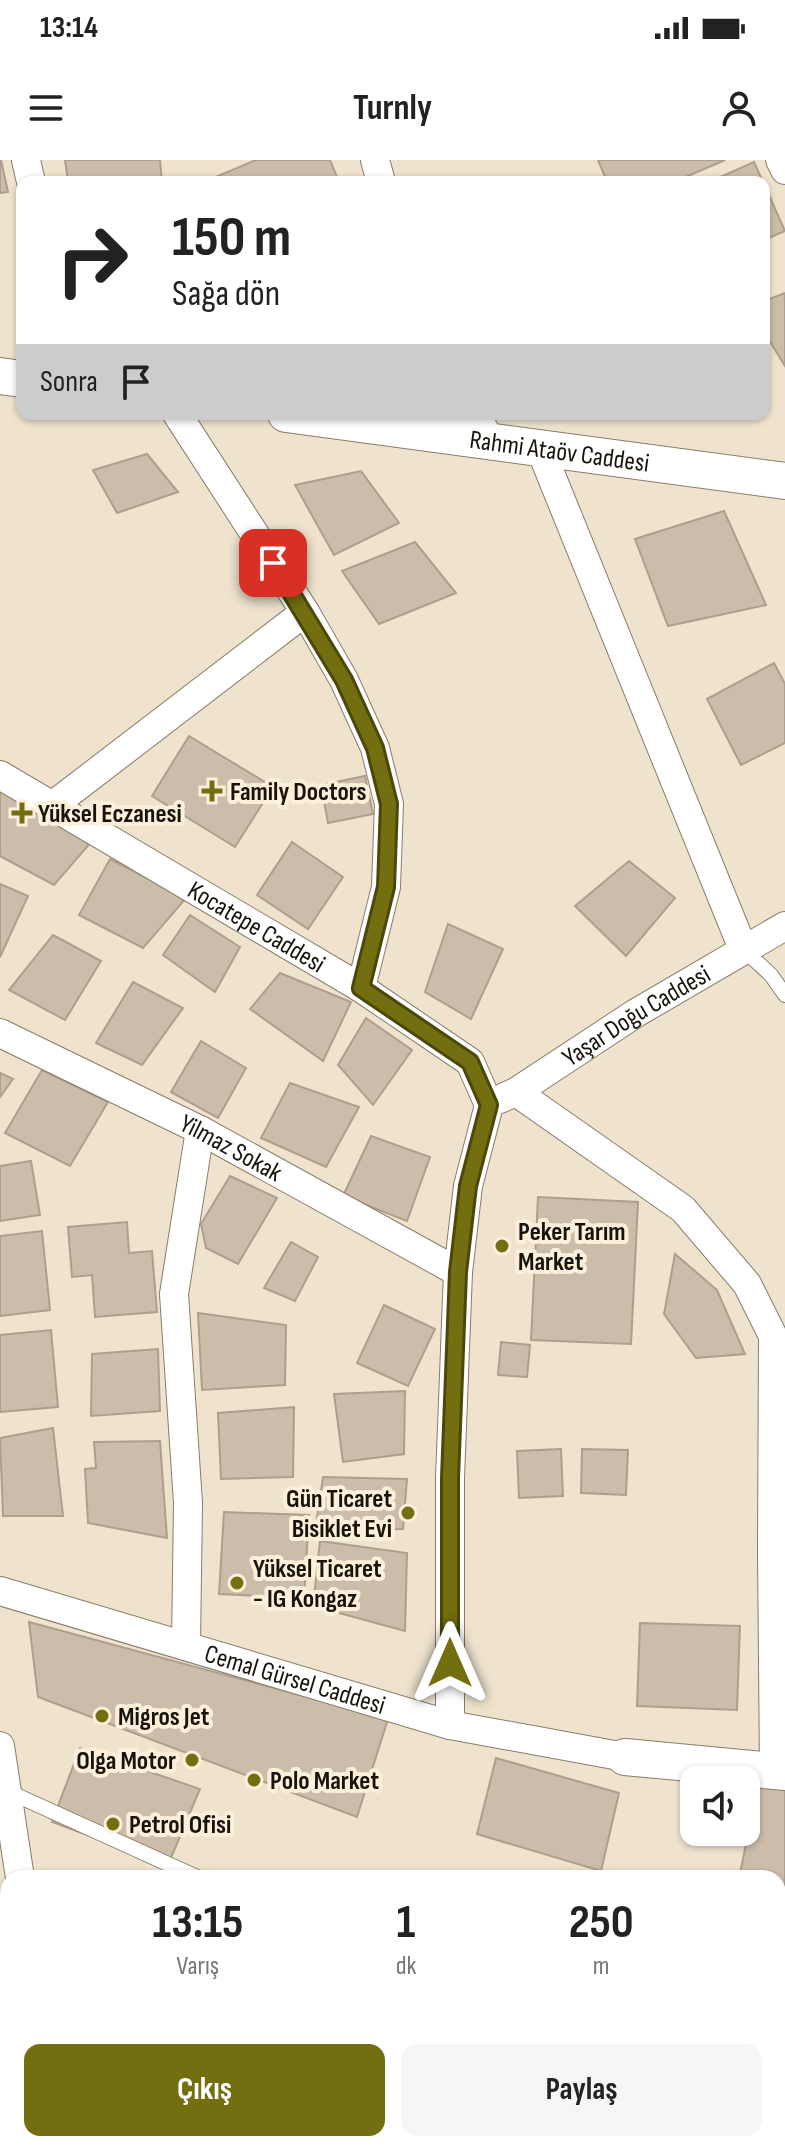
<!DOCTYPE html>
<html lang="tr">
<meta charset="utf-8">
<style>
body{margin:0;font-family:"Sofia Sans Condensed",sans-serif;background:#f6f6f6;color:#222;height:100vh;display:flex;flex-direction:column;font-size:30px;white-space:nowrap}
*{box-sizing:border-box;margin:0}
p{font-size:26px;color:#767676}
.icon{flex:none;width:44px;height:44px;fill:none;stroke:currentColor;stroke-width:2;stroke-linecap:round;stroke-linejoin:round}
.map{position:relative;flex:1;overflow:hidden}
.drawer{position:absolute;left:0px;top:1710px;width:786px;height:282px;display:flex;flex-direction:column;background:#fff;border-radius:24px 24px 0 0;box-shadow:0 2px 6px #0004}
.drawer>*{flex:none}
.guide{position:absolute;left:16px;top:16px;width:754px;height:244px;border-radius:16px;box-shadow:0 2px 6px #0004;background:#fff;color:#222;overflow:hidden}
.tools{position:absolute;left:680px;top:1606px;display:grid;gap:16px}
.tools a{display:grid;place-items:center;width:80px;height:80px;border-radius:16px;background:#fff;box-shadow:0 2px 6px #0004;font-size:40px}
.pin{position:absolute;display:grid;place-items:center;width:68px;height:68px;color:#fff;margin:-34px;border-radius:16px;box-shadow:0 4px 12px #0006}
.me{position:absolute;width:88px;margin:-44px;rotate:0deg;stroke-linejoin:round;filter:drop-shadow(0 0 6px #0008)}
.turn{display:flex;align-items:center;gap:28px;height:168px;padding:0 24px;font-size:36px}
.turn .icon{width:104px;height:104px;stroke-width:2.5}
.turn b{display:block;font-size:56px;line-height:68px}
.then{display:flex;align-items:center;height:76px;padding:0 24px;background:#0003;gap:16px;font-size:30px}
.eta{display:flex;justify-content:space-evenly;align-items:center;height:136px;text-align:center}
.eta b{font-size:48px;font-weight:700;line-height:56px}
.button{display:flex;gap:16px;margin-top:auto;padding:16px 24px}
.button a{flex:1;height:92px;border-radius:16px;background:#736f10;color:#fff;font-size:32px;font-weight:700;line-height:92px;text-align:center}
.button a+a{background:#f6f6f6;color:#222}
.status{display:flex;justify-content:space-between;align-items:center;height:56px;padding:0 40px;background:#fff;direction:ltr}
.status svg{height:22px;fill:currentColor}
header{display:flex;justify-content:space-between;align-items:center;height:104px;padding:0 24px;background:#fff;font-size:36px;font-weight:700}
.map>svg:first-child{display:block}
</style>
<div class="status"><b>13:14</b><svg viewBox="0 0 49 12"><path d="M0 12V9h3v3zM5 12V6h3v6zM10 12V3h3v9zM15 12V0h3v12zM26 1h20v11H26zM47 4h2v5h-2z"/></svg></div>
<header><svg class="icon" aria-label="menu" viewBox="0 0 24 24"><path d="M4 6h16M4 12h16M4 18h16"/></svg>Turnly<svg class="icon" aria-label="person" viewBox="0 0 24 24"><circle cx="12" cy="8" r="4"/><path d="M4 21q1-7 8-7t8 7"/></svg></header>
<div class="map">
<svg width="785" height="1991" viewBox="0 0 785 1991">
<rect width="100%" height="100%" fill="#efe3ce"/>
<path fill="#cbbda9" stroke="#ad9f8c" stroke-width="2" d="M0,0H1L8,32L0,33Z
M65,0H160L162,22H68Z
M256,0H330L339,22H204Z
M598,0H725L674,22H607Z
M754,2L763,22H709Z
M764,24L785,71L764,80Z
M785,133V206L764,172V141Z
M147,294L178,332L117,353L93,310Z
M361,311L399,363L334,395L295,325Z
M724,351L766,445L668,466L635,379Z
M415,382L456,433L379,464L342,411Z
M774,503L785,524V583L741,605L707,539Z
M189,576L273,627L235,687L152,636Z
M365,616L373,654L328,663L321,625Z
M0,630L92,681L54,725L0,696Z
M292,682L343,717L308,769L257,735Z
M110,699L186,738L143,788L79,755Z
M629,701L675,738L626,796L575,746Z
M0,724L28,736L0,797Z
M190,755L240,787L215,832L163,795Z
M448,764L503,789L471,859L425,832Z
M53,775L101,801L65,860L9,830Z
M280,813L351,842L323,901L250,849Z
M133,822L183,848L142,905L96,883Z
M366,858L412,890L373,945L338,905Z
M201,881L246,908L218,958L171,932Z
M42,910L108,942L70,1006L5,973Z
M0,913L13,919L0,937Z
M290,923L359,947L326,1007L261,978Z
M371,976L430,997L407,1061L343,1036Z
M31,1001L40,1055L0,1061V1006Z
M230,1016L277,1038L238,1104L206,1088L201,1064Z
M538,1037L638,1042L631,1184L531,1180Z
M127,1062L129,1093L152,1091L157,1152L95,1157L92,1115L72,1117L68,1067Z
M42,1071L50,1150L0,1156V1076Z
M291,1082L318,1097L295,1141L264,1128Z
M675,1094L717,1130L745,1194L696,1198L664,1154Z
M384,1145L435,1169L408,1226L357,1203Z
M198,1153L286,1165L285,1225L202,1230Z
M51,1170L58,1247L0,1252V1175Z
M501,1182L530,1185L527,1217L498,1215Z
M158,1189L160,1251L91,1256L92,1194Z
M405,1231L404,1294L343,1302L334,1234Z
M294,1247L293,1317L221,1319L218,1253Z
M53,1268L63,1356H3L0,1278Z
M160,1281L167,1378L88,1363L85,1309L96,1308L94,1282Z
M561,1289L563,1336L519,1338L517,1291Z
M582,1289L628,1290L626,1335L581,1333Z
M323,1317L407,1319L403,1369L315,1371Z
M224,1352L309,1355L304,1438L219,1434Z
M320,1381L407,1393L405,1471L313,1446Z
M29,1462L388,1559L357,1657L38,1537Z
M640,1463L740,1466L737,1550L637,1546Z
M80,1588L200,1629L168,1705L52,1662Z
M496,1598L619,1633L601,1711L477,1674Z
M758,1627H785V1737L778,1735V1718H739Z
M0,1965L8,1969L10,1984L7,1991H0Z
M778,1972L785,1976V1991H752L755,1984H778Z
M26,1984H64L77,1991H22Z
M571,1984H616L612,1991H585Z
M655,1984H726L723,1991H651Z"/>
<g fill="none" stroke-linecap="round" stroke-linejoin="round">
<defs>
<path id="service" d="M743,789L771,815L785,835
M7,1631L199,1718"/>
<g id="minor">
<path d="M26,0L31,22"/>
<path d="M375,0L381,22"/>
<path d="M780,0L785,10"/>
<path d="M177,254L305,452L344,520L375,588L389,644L386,727L361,828"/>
<path d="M476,254L490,281"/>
<path d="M540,288L743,789"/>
<path id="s1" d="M0,615L361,828L470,902L489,945L468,1026L458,1112L450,1318V1565"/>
<path d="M52,646L305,452"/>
<path id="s2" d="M0,873L200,970L458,1112"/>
<path d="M516,932L683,1049L747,1124L773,1176L772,1392L774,1612"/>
<path id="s3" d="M500,939L516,932L636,853L785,766"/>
<path id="s4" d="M0,1431L450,1565L625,1597"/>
<path d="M186,1486L188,1343L174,1134L200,970"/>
<path d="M0,1586L20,1718"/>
<path d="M153,1991L155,1984"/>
</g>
<g id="tertiary">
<path d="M0,216L22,219"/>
<path id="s5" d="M286,254L785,321"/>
<path d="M625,1597L785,1612"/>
</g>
<path id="trunk" d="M0,1774L8,1778
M0,1887L8,1892
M190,1984L203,1991
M410,1984L424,1991"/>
</defs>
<use href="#service" stroke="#887d6a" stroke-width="16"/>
<use href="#minor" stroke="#887d6a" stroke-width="30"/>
<use href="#tertiary" stroke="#887d6a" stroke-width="38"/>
<use href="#trunk" stroke="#fff" stroke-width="46"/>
<use href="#service" stroke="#fff" stroke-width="14"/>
<use href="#minor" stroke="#fff" stroke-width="28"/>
<use href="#tertiary" stroke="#fff" stroke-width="36"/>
<use href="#trunk" stroke="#c8a8de" stroke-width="44"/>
</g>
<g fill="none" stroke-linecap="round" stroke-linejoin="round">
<defs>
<path id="route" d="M273,403L344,520L375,588L389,644L386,727L361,828L470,902L489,945L468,1026L458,1112L450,1318V1503"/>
</defs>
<use href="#route" stroke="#4b480a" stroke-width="20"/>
<use href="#route" stroke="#736f10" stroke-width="14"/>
</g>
<g fill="#736f10" stroke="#fdf0db" stroke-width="3">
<path d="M208 619h8v8h8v8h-8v8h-8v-8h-8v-8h8z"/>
<path d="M18 641h8v8h8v8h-8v8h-8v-8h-8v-8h8z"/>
<circle cx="502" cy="1086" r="8"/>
<circle cx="408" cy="1353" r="8"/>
<circle cx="237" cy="1423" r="8"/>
<circle cx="102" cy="1556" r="8"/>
<circle cx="192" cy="1600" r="8"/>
<circle cx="254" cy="1620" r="8"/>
<circle cx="113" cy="1664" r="8"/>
</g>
<g text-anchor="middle" stroke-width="8" stroke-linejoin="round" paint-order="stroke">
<g font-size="26" fill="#18140c" stroke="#fdf0db">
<text dy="9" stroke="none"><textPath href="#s5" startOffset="276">Rahmi Ataöv Caddesi</textPath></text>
<text dy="9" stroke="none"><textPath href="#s1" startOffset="298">Kocatepe Caddesi</textPath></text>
<text dy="9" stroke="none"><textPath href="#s3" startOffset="160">Yaşar Doğu Caddesi</textPath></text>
<text dy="9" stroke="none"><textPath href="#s2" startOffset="258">Yilmaz Sokak</textPath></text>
<text dy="9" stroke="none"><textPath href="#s4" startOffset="308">Cemal Gürsel Caddesi</textPath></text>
</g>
<g font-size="26" font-weight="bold" fill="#18140c" stroke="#fdf0db" text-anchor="start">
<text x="230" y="640">Family Doctors</text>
<text x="38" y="662">Yüksel Eczanesi</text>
<text x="518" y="1080">Peker Tarım<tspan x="518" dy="30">Market</tspan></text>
<text x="392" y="1347" text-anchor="end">Gün Ticaret<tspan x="392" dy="30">Bisiklet Evi</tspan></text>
<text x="253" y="1417">Yüksel Ticaret<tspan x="253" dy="30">- IG Kongaz</tspan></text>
<text x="118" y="1565">Migros Jet</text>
<text x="176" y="1609" text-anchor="end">Olga Motor</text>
<text x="270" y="1629">Polo Market</text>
<text x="129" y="1673">Petrol Ofisi</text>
</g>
</g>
</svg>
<div class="tools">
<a><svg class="icon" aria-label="sound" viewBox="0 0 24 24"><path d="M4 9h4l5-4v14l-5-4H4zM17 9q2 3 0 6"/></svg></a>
</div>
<div class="pin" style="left:273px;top:403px;background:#d93025"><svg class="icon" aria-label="arrive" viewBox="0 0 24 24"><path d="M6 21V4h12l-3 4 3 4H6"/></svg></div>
<svg class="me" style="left:450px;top:1503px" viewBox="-20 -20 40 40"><path d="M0-17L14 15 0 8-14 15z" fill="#736f10" stroke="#fff" stroke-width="4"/></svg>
<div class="guide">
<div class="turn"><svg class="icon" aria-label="right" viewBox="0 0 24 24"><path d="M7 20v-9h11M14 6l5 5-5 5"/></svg><div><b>150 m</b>Sağa dön</div></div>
<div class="then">Sonra<svg class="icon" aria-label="arrive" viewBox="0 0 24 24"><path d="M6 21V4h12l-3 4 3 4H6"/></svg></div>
</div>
<section class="drawer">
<div class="eta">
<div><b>13:15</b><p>Varış</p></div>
<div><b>1</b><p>dk</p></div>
<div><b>250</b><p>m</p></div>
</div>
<div class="button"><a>Çıkış</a><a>Paylaş</a></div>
</section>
</div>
